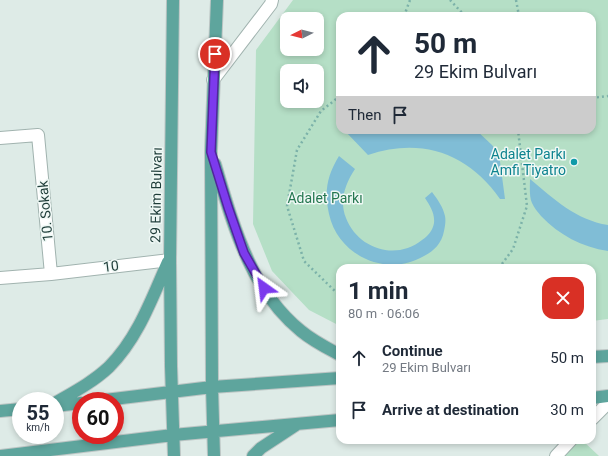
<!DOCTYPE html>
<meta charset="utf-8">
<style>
body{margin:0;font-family:Roboto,sans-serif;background:#f6f6f7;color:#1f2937;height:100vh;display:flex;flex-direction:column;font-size:15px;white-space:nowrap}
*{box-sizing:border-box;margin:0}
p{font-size:13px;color:#747a83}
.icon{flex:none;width:22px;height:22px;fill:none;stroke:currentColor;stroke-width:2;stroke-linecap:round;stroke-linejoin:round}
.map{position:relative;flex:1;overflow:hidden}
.sheet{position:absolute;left:336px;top:264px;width:260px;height:180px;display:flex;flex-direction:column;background:#fff;border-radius:12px;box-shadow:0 2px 6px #0003}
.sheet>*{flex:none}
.guide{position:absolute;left:336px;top:12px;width:260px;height:122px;border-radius:12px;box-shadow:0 2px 6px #0003;background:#fff;color:#1f2937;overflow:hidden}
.needle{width:26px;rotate:264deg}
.buttons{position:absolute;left:280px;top:12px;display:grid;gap:8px}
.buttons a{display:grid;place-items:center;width:44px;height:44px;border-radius:8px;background:#fff;box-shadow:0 2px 6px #0003;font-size:20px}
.speed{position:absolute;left:12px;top:392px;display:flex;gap:8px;font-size:20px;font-weight:700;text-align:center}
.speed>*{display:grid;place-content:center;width:52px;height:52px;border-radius:50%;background:#fff;box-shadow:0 2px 6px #0003;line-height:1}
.speed small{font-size:10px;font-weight:400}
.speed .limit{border:6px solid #d22;background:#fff;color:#111}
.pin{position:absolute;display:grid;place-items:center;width:34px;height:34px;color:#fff;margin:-17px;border:2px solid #fff;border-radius:50%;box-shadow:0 1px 4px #0007}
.me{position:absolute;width:44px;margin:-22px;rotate:329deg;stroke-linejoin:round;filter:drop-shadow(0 0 3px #0008)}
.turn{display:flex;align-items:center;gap:14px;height:84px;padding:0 12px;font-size:18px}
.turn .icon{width:52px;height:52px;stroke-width:2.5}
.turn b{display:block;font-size:28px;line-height:34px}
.then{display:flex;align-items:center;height:38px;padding:0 12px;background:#0003;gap:8px;font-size:15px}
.round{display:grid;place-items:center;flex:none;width:42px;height:42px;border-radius:12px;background:#f6f6f7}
.summary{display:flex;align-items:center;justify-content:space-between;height:68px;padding:0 12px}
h1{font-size:24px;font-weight:700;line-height:30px}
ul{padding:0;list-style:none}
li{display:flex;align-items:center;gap:12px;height:52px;padding:0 12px}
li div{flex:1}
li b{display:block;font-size:15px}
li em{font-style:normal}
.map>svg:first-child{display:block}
</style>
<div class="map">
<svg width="608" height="456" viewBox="0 0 608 456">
<rect width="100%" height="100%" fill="#deebe7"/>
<path fill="#b5dfc6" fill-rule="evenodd" d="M293,0H608V319L592,321V268H340V326L309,310L272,271L253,224L256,50ZM340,16H592V130H340ZM287,19H317V49H287ZM287,71H317V101H287Z
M577,440H582L599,456H563Z"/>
<path fill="#80bdd6" d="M346,130H476L492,145L499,154L505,199H500C468,153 421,137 368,155L345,131Z
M339,156L355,169C345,184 339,201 346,218C358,249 396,261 422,240C428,236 433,230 434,223C435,213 430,206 425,198L432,192C438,200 443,207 445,216C446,221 445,226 444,231C442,243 434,251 424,256C387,278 338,256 329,214C324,191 327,176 339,156Z
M530,179C554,199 576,220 608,225V251C582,247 559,235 541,216C538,212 534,208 532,203C529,197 530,186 530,179Z"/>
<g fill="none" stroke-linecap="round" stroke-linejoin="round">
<defs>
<path id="service" d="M592,419L608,403
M556,456L571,440"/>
<path id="minor" d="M213,80L271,4L272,0
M0,138L38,135L51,274L0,278
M51,274L170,260"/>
<path id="primary" d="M173,0L170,260L171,366L174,456
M215,164C233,224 250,290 301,331C313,341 327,348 340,355
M592,357L608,356
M592,398L608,396
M97,401L212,387L340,378
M55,403C74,392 93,382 109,367C138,338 152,298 168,262
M55,406L81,403
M0,411L21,409
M1,456L173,435L340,420
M214,456L212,387L211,151L217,0
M253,456L261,448L296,425"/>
</defs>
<use href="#service" stroke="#a1b3af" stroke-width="14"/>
<use href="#minor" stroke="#a1b3af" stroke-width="14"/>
<use href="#primary" stroke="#bcc5c4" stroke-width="14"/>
<path stroke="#7cb2a9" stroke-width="2.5" stroke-dasharray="2 3" stroke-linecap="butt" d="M450,0L465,16
M516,0L519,16
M404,16L410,0
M340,96L321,111L297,150L287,206L304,261L340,296
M592,98L608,96
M499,268L513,249L527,206L518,130"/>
<use href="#service" stroke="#fff" stroke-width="12"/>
<use href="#minor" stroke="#fff" stroke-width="12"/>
<use href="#primary" stroke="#5ea59d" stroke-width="12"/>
</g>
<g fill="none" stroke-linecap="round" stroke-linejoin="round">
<defs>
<path id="route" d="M215,54L211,152L228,207L244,253L264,288"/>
</defs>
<use href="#route" stroke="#51269a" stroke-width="10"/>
<use href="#route" stroke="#7c3aed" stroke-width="7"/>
</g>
<circle fill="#0f9aa8" stroke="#eff8f5" stroke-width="1.5" cx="574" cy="162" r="4"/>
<g text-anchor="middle" stroke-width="3" stroke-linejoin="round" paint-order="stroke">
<g font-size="14" fill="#0d838f" stroke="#eff8f5" text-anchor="end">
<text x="566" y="159">Adalet Parkı<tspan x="566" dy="16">Amfi Tiyatro</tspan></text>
</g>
<g font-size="14" fill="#1e3d39" stroke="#eff8f5">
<text transform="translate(156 195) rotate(-89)" y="5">29 Ekim Bulvarı</text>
<text transform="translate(45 211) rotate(-95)" y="5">10. Sokak</text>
<text transform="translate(111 266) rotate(-7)" y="5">10</text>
</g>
<g font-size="14" fill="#257750" stroke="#eff8f5">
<text x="325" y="203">Adalet Parkı</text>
</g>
</g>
</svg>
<div class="buttons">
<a><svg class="needle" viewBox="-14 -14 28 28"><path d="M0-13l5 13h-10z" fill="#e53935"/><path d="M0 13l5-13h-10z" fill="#747a83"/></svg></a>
<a><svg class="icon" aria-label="sound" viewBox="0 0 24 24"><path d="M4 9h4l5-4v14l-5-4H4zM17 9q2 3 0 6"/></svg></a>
</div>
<div class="speed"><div>55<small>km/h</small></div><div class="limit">60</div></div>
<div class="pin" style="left:215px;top:54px;background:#d93025"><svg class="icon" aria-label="arrive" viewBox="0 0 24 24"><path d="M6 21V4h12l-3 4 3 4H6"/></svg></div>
<svg class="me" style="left:264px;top:288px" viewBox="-20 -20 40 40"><path d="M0-17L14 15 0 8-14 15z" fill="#7c3aed" stroke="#fff" stroke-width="4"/></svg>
<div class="guide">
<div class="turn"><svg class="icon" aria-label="ahead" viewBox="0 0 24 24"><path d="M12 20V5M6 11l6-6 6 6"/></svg><div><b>50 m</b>29 Ekim Bulvarı</div></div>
<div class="then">Then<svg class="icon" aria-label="arrive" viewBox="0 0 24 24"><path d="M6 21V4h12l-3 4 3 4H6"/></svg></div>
</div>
<section class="sheet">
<div class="summary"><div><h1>1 min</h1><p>80 m · 06:06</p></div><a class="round" style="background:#d93025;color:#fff"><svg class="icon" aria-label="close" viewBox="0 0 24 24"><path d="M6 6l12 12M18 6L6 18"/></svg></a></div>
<ul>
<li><svg class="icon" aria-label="ahead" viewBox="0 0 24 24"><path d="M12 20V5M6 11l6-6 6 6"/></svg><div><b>Continue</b><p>29 Ekim Bulvarı</p></div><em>50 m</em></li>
<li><svg class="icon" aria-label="arrive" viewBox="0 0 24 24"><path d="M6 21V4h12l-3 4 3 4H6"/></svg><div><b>Arrive at destination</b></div><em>30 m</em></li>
</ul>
</section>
</div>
